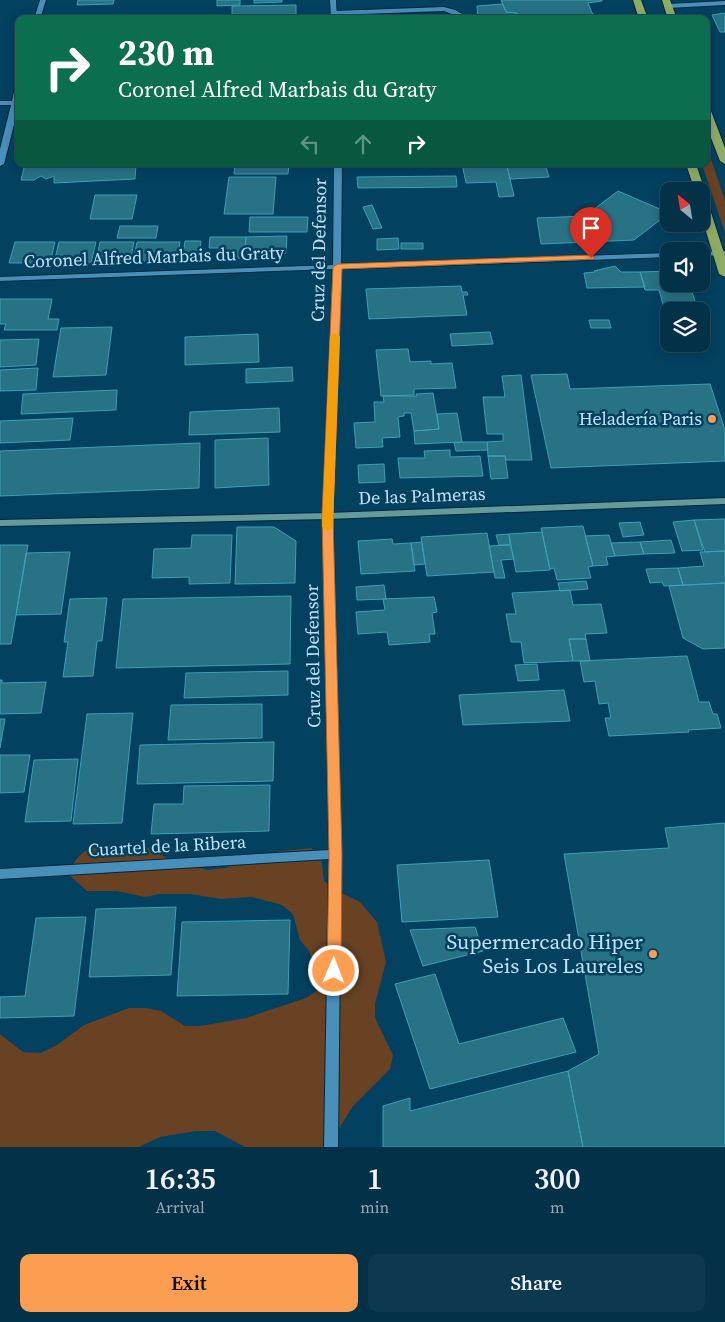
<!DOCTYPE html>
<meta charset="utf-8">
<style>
body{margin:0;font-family:"Source Serif 4",serif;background:#0c394f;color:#f1f3f6;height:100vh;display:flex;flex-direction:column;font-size:19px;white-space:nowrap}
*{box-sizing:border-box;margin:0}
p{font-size:16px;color:#96a9b4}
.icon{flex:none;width:28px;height:28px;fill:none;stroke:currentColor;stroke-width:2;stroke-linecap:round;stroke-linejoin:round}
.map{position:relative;height:1147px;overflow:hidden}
.details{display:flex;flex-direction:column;background:#023148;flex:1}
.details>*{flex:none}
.banner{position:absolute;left:15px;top:15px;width:695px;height:152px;border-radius:10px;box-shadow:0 2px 12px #0003,0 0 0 1px #234c60;background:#0b6e4f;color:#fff;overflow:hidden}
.needle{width:32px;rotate:330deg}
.fabs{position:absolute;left:660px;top:182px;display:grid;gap:10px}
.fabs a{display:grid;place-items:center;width:50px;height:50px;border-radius:10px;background:#023148;box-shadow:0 2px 12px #0003,0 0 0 1px #234c60;font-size:25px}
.pin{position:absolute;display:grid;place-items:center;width:42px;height:42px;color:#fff;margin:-51px -21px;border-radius:50% 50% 50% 0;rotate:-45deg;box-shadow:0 0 5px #0007}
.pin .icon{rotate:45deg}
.me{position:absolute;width:55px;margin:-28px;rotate:1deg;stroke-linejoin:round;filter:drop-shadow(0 0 4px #0008)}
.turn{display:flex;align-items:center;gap:18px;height:105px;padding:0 20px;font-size:22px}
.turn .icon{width:65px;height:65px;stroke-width:2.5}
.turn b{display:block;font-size:35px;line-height:42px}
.lanes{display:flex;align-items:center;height:48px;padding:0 20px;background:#0003;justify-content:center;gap:25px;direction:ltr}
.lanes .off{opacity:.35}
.eta{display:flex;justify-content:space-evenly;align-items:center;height:85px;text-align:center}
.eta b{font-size:30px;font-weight:600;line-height:35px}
.primary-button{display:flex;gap:10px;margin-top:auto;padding:10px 20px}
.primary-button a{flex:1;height:58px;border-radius:10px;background:#fb9e51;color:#111;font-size:20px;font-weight:600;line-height:58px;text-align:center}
.primary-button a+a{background:#0c394f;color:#f1f3f6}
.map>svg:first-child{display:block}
</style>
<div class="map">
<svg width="725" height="1147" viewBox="0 0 725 1147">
<rect width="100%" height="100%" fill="#034160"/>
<path fill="#684223" d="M706,144L725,201V233L702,164H706Z
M94,845L154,848L163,856L177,862L208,870L225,868L266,853L311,848L321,857L324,881L335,890L360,902L377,922L386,962L375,1004V1018L393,1055L390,1069L353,1106L336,1133L339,1147H245L215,1131H196L160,1137L139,1147H0V1034L23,1052L41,1053L57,1045L84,1025L129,1008H146L161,1011L185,1026H200L246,1018L306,998L318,990V976L309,951L300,940L293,914L282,905L252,897L221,899L190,894H160L145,897L117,891H87L68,874C74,860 81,853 94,845Z"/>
<path fill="#277285" stroke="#3d9fb8" d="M78,0H114L113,4L77,5Z
M217,0H240V5L217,6Z
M254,0H282V2L254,3Z
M501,0H602V1L588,3L592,13L599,19H519L517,13L506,12Z
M503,4L506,12L517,13L519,19H478L477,6Z
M296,5V19H232V6Z
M725,13V32H720L712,15Z
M161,15L160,19H118L119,16Z
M25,164H136L135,179L54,183V176L46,179L41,176L34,180H21Z
M235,164H289L288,174H234Z
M462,164H492V167L507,166L514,196L499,197L496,182L466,183Z
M545,164L549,177L510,179L507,166Z
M456,176L457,187L358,188L357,177Z
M229,177H276L273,214H224Z
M618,191L669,213L634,240L541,244L537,218L585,216Z
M95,195H137L132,219H90Z
M372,205L382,228L373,229L363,207Z
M250,217H308L307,232H249Z
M120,226H158L156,238H117Z
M287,236L286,253H245L246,237Z
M210,237H246L244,258L219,259L220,248H209Z
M398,238L399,249L377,250V239Z
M185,241H201L199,262L182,263Z
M15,242H55L50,263H9Z
M59,242H96L91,263H54Z
M100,242H134L130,262H96Z
M137,242H180L177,261H133Z
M401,243H423V249H401Z
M615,266L621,272H640L645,287L587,288L584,273L595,272L594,271Z
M669,271V284H695L697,289H691L697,307L664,308L659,290H645L640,272Z
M461,286L462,292H467L468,295H463L467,315L369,319L366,289Z
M0,299H52L48,319H59L57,330H4L6,324H0Z
M589,320H609L611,328H591Z
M112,327L106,375L53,377L61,328Z
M490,332L493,344L452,346L450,334Z
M258,334L259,362L185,365V337Z
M39,339L36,365L0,367V340Z
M408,349L410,362L431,361V364L452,363L456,388L414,389V395L381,396L376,350Z
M292,367L293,381L246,383V369Z
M38,368L36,390L0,391V370Z
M567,374L570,389L710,384L725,430V461L551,468L531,375Z
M521,375L532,460H506L505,456H488L487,442L503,441V434H487L483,397H505L502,376Z
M117,390L116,410L21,414L23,394Z
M433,393L439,429L414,431L411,413H404V416L398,417L400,437L382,438L383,447L356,448L354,423L375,422L374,402H384L383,396H417L416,394Z
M279,408L280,432L189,435L190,412Z
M457,413L462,442L415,444L414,431L439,429L437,414Z
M73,418L70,440L0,443V421Z
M268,438L269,485L215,488V440Z
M462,442H487L488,450L456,451L454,443Z
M200,443L199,488L0,496V451Z
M450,450V457L480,456L483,476L400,478L398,458H425L424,451Z
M488,456H505L508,478L491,479Z
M384,464L385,482L359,483L358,465Z
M725,519V551L705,552L694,520Z
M694,520L703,550L682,551L673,522Z
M640,522L644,535L623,537L619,523Z
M583,526L593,566L588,567L591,578L557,580L554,568L550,569L541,528Z
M237,527H274L296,541L295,583L235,584Z
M542,532L550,570L516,572L509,534Z
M487,533L494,572L427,576L421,537Z
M509,534L510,545H499L496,535Z
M192,535H232L230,583L189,584V577L152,578L154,549L191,548Z
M609,535L615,556L606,557L608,565L593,566L585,536Z
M392,539L393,544L411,543L415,571L361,574L358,541Z
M671,540L675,553L644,554L640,542Z
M422,542L425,564L414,565L411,543Z
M640,542L644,554L615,556L611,543Z
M0,545H28L11,644H0Z
M510,545L514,559L501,560L505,578H495L489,546Z
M725,551V583L683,585L678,568L704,566L700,552Z
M70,552L61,614L16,615L26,553Z
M678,568L683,585L664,586L662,582L650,583L646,569Z
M586,581L588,589L560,591L558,583Z
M725,583V648L703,649L683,638L669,586Z
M384,585L386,599L357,600L356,587Z
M570,590L573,605L601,604L607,633L585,634L586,639H569L573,661L524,663L521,642H511L506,614H516L512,593Z
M291,596L290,664L116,668L123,599Z
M434,597L437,612L432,613L435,634H429L430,642L389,645L387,632L358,634L356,612L385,610L383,599Z
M107,598L102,641H97L93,676L63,677L68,642H64L70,599Z
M569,639H586L590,661H573Z
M687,656L699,702H709L713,714H717L721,728L688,730L689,732L609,736L605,718H611L608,703L599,704L595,681L584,682L580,661Z
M537,664L539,680L518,681L515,665Z
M288,671V695L184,698L186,673Z
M0,680H2V683L46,682L41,713L0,714Z
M564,690L570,721L463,725L459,695Z
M262,704V738L168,740L171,705Z
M133,713L122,823L73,824L87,714Z
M0,719H5L0,748Z
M274,742L273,781L137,784L140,745Z
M0,755H30L24,792L0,793Z
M78,759L71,821L25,822L34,760Z
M270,785L269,831L151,834L154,804H183L184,786Z
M725,823V1147H583L568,1071L599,1054L564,854L669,848L665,828Z
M489,860L498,917L402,922L397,865Z
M176,907L171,975L89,977L96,909Z
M86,917L74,1016L0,1018V997L25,996L36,918Z
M290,920L288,994L177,996L182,922Z
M475,927L483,951L423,966L410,930Z
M435,974L459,1044L563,1018L576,1052L430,1089L395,984Z
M568,1071L583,1147H383V1106L410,1098V1111Z"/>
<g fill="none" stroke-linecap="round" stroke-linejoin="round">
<defs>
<path id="service" d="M725,1V5L668,8L665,6L668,4Z
M444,7L455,10L462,14L463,19H457V16L444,11L334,15L331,13L334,11Z"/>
<path id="minor" d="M40,0H46L40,19H34Z
M330,0H336L337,19H331Z
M19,85V105L4,164L0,166V149L11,105H0V101H12L15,87Z
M334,164H342L341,264L669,253V257L341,269L333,516L341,854L338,1147H324L329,859L0,879V869L329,850L323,516L333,269L0,281V277L333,265Z
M725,251V255L701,256V252Z"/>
<path id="secondary" d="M725,498V504L328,519L0,526V520L328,513Z"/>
<path id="trunk" d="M633,0H641L648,19H639Z
M662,0H670L677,19H668Z
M706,108L711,111L725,148V164L720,161L706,125Z
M686,164H696L705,191L704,193L695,191Z
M701,194L706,197L725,256V277L719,274L701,215Z"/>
</defs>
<use href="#service" stroke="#00273c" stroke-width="2"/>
<use href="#minor" stroke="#00273c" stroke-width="2"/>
<use href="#secondary" stroke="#00273c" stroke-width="2"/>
<use href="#trunk" stroke="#00273c" stroke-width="2"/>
<use href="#service" fill="#488fba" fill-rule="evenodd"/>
<use href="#minor" fill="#488fba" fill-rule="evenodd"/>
<use href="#secondary" fill="#639a9a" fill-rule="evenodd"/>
<use href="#trunk" fill="#8fac64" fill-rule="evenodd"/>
</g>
<path fill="#fb9e51" stroke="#a36735" d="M591,255L595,258L594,259L342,269L333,516L342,854L341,971L339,975L334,977L329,975L327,971L329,854L322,516L333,267L338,264Z"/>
<path fill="#f59e0b" d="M335,333L340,336L333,527L328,531L322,527L330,336Z"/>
<g fill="#fb9e51" stroke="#034160" stroke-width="2">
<circle cx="712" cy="419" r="5"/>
<circle cx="653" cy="954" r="5"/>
</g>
<g text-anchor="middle" stroke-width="5" stroke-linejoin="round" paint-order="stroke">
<g font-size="18" fill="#c0e2fa" stroke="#034160">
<text transform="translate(319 250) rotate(-89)" y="6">Cruz del Defensor</text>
<text transform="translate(154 257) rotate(-2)" y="6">Coronel Alfred Marbais du Graty</text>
<text transform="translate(422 496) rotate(-2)" y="6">De las Palmeras</text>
<text transform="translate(313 656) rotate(-91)" y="6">Cruz del Defensor</text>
<text transform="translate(167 846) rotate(-3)" y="6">Cuartel de la Ribera</text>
</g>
<g font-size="18" fill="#c0e2fa" stroke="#034160" text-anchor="end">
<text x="702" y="425">Heladería Paris</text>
</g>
<g font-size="21" fill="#c0e2fa" stroke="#034160" text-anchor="end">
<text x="643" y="949">Supermercado Hiper<tspan x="643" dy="24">Seis Los Laureles</tspan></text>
</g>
</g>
</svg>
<div class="fabs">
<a><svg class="needle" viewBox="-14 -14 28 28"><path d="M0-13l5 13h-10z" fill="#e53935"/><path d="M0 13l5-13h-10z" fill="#96a9b4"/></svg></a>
<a><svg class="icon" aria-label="sound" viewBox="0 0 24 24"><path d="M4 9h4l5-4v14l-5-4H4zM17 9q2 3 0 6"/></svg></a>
<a><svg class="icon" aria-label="layers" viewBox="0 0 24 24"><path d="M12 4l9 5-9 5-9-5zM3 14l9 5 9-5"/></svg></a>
</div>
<div class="pin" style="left:591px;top:258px;background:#d93025"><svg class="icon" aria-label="arrive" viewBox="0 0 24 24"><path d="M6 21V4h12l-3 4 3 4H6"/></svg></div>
<svg class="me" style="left:334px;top:971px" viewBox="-20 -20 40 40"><circle r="17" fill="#fb9e51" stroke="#fff" stroke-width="3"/><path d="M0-11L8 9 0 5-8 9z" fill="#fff"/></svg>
<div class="banner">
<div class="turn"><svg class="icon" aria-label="right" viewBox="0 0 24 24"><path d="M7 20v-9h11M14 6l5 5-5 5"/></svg><div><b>230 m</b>Coronel Alfred Marbais du Graty</div></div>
<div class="lanes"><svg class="icon off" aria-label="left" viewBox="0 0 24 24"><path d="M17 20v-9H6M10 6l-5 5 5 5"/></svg><svg class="icon off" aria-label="ahead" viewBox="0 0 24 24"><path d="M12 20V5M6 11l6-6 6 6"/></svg><svg class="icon" aria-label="right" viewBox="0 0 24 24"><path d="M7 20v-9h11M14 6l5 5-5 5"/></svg></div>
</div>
</div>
<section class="details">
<div class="eta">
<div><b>16:35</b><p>Arrival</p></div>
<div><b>1</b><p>min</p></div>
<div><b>300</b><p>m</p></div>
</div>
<div class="primary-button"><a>Exit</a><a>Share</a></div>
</section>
